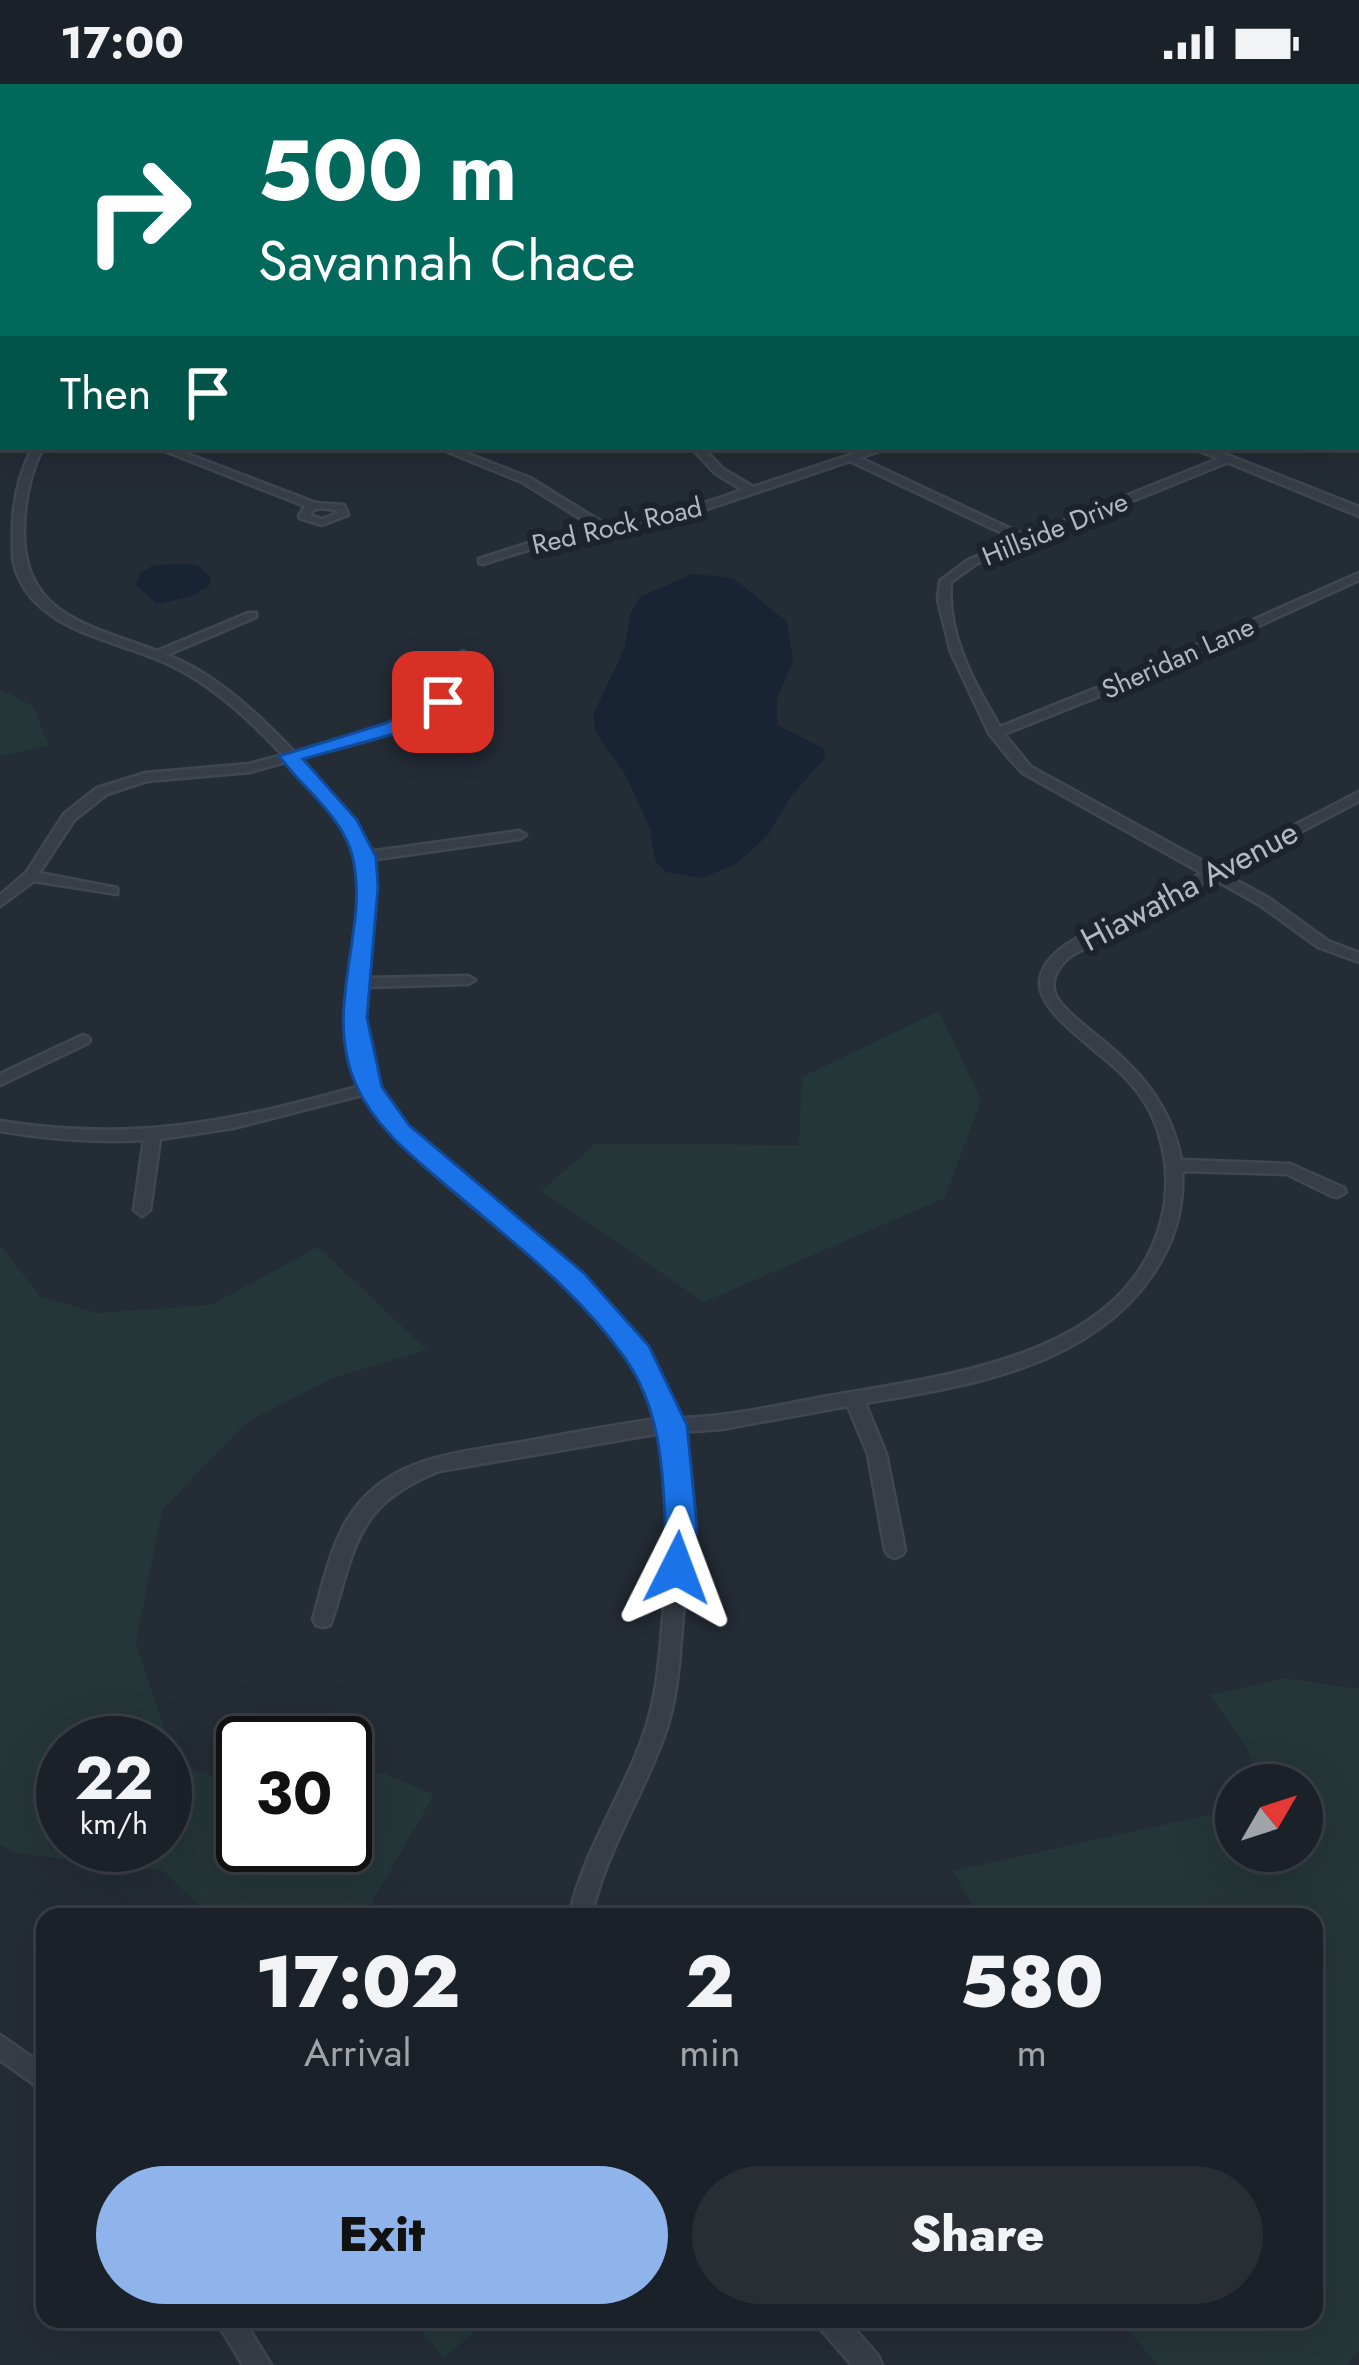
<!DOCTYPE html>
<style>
body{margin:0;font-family:Jost,sans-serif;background:#282e34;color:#f1f3f6;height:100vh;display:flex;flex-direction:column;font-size:45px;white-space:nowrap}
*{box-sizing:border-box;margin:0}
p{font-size:39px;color:#a0a3a8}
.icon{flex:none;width:66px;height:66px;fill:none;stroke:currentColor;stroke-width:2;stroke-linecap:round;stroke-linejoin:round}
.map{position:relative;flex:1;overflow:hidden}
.sheet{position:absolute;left:36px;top:1824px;width:1287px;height:420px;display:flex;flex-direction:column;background:#1b2128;border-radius:24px;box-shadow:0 12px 48px #0002,0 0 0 3px #393e45}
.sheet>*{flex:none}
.banner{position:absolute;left:0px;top:0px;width:1359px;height:366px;box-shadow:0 12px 48px #0002,0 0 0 3px #393e45;background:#00695c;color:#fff;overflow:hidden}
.needle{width:78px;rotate:51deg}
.tools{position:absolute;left:1215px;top:1680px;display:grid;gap:24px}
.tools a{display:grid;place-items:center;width:108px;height:108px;border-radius:50%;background:#1b2128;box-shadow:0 12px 48px #0002,0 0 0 3px #393e45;font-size:60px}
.speed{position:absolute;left:36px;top:1632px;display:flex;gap:24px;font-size:60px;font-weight:700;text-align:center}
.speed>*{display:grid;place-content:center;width:156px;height:156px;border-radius:50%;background:#1b2128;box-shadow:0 12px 48px #0002,0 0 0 3px #393e45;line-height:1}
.speed small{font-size:30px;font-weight:400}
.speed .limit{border:6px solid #111;border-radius:18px;background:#fff;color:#111}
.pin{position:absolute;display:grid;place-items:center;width:102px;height:102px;color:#fff;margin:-51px;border-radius:24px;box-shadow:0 6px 18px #0006}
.me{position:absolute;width:132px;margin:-66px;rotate:3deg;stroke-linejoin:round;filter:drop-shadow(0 0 9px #0008)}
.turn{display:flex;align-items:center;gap:42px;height:252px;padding:0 60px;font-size:54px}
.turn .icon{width:156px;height:156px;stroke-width:2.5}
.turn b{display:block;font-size:84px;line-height:102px}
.then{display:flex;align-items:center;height:114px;padding:0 60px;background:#0003;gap:24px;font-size:45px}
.eta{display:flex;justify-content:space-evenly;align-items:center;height:204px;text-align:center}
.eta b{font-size:72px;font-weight:800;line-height:84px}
.button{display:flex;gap:24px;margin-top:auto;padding:24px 60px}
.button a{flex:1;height:138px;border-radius:72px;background:#8fb4eb;color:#111;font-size:48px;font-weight:800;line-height:138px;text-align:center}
.button a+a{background:#282e34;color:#f1f3f6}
.status{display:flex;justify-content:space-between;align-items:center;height:84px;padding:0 60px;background:#1b2128;direction:ltr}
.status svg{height:33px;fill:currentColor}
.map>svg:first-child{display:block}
</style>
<div class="status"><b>17:00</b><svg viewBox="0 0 49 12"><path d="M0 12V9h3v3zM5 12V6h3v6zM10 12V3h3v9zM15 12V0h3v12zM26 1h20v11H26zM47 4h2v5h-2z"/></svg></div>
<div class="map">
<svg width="1359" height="2281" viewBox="0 0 1359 2281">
<rect width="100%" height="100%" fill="#242c36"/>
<path fill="#253638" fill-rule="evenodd" d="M897,0H1350L1359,2V35L1356,3Z
M0,605L33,622L49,662L0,672Z
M939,927L981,1016L945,1114L704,1218L541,1107L595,1060L799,1061L802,993Z
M0,1161L40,1212L97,1229L211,1221L318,1163L427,1266L333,1294L247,1338L162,1426L136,1559L175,1677L243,1705V1761H345V1699L381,1688L434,1711L374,1815L369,1833H209L164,1787L16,1769L0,1761ZM63,1659H165V1761H63Z
M1284,1594L1359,1605V2267L1346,2281H1157L1119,2235H1314V1833H980L952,1787L1236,1725V1767H1302V1701H1262L1245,1661L1210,1611Z
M431,2235H473L479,2243L444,2275L420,2245Z"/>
<path fill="#182333" d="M189,480L197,481L211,494L209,502L189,513L157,520L136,501L140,489L154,481Z
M692,490L733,494L787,538L793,577L777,614V641L824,665L825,674L791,712L768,751L736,780L701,794L666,788L655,777L650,744L625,690L596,649L593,631L625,563L630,531L640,513Z"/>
<path fill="#4b5561" stroke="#5b6470" stroke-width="3" d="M750,0H854L865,3H754Z"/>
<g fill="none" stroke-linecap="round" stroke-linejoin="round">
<defs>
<path id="minor" d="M0,266H3V272H0Z
M33,363H43C29,391 23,423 24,455C27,534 96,543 157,567L248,529H256V533L167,571C216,590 258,630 294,668L389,641L439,615L454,595L457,571L463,567L469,571C468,581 468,591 463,599C437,647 349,660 300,674L353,737L368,768L519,747L526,751L519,755L370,776C376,816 370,855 366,894L468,892L475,896L468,900L365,903C364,937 363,971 377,1003C394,1041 431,1072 463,1098C546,1167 640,1226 675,1334C727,1334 778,1321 829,1312C944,1292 1130,1273 1162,1134C1171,1098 1166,1060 1150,1027C1143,1014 1134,1002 1123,991C1102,969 1038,929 1040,898C1041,885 1049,875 1058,867C1074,854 1095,845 1113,835C1143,820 1173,804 1202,789L1023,689L1009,674L989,649L951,568L938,516L940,497L968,476L1017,456L850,377L686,432L556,457L483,480L479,479V475L550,452L594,443L522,398L436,363H450L530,394L606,441L680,427L743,406L715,389L691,363H702L723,385L753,403L874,363H889L860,374L1026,452L1223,373H1231V377L976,480L951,498C946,549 974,600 1000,643L1134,589L1359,489V496L1142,595L1004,650L1031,683L1213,783L1359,708V717L1223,789L1270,815L1328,857L1359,869V878L1318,863L1260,821L1212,794L1072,871C1060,880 1048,895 1056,912C1064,927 1084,941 1097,952C1139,986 1171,1021 1181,1076L1290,1080L1344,1104L1346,1108L1338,1113L1332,1112L1287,1090L1182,1087C1184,1126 1174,1159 1152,1191C1089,1283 968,1302 865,1319L886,1370L905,1466L902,1471L895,1474L888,1471L885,1466L868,1370L848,1322L722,1345L679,1348C692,1413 688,1477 682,1543C679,1580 677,1617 664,1652C642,1714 605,1768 591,1833H569C583,1768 621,1715 643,1653C657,1615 660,1574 663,1534C669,1471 672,1411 661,1349L439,1387C386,1409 363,1431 347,1486C341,1504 337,1523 330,1541L323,1543L316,1541L313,1535C325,1494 333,1447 363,1415C404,1370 471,1367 528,1357C571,1349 614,1341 657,1335C610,1186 444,1136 366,1010L233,1044L160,1055L150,1126L142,1132L134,1126L144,1056C95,1059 48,1055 0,1047V1037C133,1059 234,1037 361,1002C350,968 347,934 350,899C354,857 367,811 355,768C345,734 313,703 289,677L250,688L147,697L107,710L74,736L39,789L117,804V810L34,797L0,822V811L26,789L64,730L97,704L146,689L249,680L283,671C250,636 212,600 168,580C116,555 30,547 14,479C12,471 13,460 13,452C12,421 19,390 33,363Z
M155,363H169L316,419L344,421L348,431L322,441L300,434L299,432L305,422ZM321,424L336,426L337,429L322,435L310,431L313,426Z
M83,951L88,953L90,956L88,959L0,1001V990Z
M0,1951L45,1982V2008L0,1976Z
M215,2235H243L271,2281H243Z
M816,2235H846L878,2272L882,2281H852L820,2244Z"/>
<path id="tertiary" d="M21,0H115L17,3Z
M0,1L7,3L0,7Z
M1356,82H1359V88H1356Z
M1356,194H1359V202H1356Z
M1190,363H1207L1359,423V432Z"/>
</defs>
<use href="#minor" stroke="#404750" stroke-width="5"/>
<use href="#tertiary" stroke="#404750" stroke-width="5"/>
<use href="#minor" fill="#373e47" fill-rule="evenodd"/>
<use href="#tertiary" fill="#373e47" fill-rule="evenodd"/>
</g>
<path fill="#1a73e8" stroke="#114b97" stroke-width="3" d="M443,612L450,614V622L401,648L303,675L357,736L376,773L378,803L367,934L382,1003L409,1041L584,1189L649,1262L687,1341L697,1443L689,1493L677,1496L666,1493C658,1476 665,1457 665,1439C663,1382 659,1321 624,1273C578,1208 514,1159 454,1108C418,1077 376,1046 356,1001C322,925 369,847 353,775C345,734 302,704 279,672L386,639Z"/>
<g text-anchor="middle" stroke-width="12" stroke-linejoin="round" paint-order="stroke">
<g font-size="27" fill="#b2b9c3" stroke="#1c232c">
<text transform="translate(617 442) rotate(-13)" y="9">Red Rock Road</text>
<text transform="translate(1055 445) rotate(-22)" y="9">Hillside Drive</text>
<text transform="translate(1178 574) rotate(-24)" y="9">Sheridan Lane</text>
</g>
<g font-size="33" fill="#b2b9c3" stroke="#1c232c">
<text transform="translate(1189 801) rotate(-28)" y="12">Hiawatha Avenue</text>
</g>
</g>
</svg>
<div class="tools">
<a><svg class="needle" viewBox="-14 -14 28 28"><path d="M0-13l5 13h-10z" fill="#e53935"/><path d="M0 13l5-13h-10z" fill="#a0a3a8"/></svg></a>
</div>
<div class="speed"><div>22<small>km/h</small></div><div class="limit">30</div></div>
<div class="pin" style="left:443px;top:618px;background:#d93025"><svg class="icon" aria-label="arrive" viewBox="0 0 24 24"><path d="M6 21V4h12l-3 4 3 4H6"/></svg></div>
<svg class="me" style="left:677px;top:1484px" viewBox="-20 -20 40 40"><path d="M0-17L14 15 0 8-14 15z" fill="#1a73e8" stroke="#fff" stroke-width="4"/></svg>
<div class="banner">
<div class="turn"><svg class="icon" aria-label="right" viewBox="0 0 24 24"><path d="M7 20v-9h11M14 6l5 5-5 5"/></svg><div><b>500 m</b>Savannah Chace</div></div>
<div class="then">Then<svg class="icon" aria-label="arrive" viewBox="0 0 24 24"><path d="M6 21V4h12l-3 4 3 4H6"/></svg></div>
</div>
<section class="sheet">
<div class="eta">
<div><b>17:02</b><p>Arrival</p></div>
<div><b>2</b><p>min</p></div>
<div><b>580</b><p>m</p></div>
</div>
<div class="button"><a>Exit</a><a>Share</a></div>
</section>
</div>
